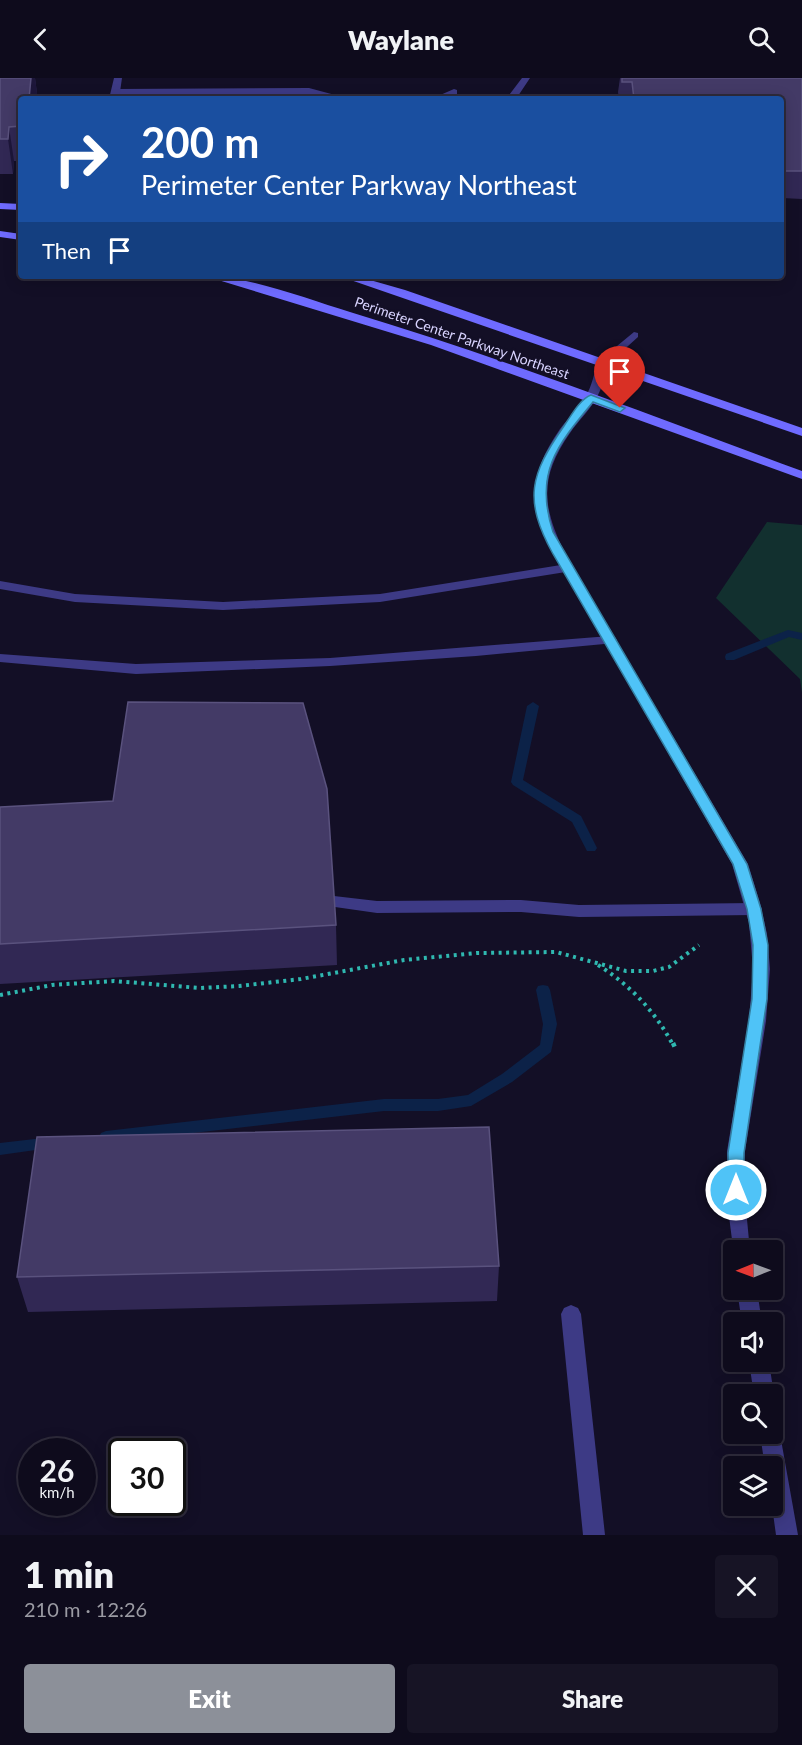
<!DOCTYPE html>
<meta charset="utf-8">
<style>
body{margin:0;font-family:Lato,sans-serif;background:#171425;color:#f1f3f6;height:100vh;display:flex;flex-direction:column;font-size:22px;white-space:nowrap}
*{box-sizing:border-box;margin:0}
p{font-size:20px;color:#9b9ba3}
.icon{flex:none;width:33px;height:33px;fill:none;stroke:currentColor;stroke-width:2;stroke-linecap:round;stroke-linejoin:round}
.map{position:relative;height:1457px;overflow:hidden}
.drawer{display:flex;flex-direction:column;background:#0e0b1c;flex:1}
.drawer>*{flex:none}
.hud{position:absolute;left:18px;top:18px;width:766px;height:183px;border-radius:6px;box-shadow:0 3px 15px #0003,0 0 0 2px #2e2b3b;background:#1a4fa0;color:#fff;overflow:hidden}
.needle{width:39px;rotate:269deg}
.tools{position:absolute;left:723px;top:1162px;display:grid;gap:12px}
.tools a{display:grid;place-items:center;width:60px;height:60px;border-radius:6px;background:#0e0b1c;box-shadow:0 3px 15px #0003,0 0 0 2px #2e2b3b;font-size:30px}
.speed{position:absolute;left:18px;top:1360px;display:flex;gap:12px;font-size:30px;font-weight:700;text-align:center}
.speed>*{display:grid;place-content:center;width:78px;height:78px;border-radius:50%;background:#0e0b1c;box-shadow:0 3px 15px #0003,0 0 0 2px #2e2b3b;line-height:1}
.speed small{font-size:15px;font-weight:400}
.speed .limit{border:3px solid #111;border-radius:9px;background:#fff;color:#111}
.pin{position:absolute;display:grid;place-items:center;width:51px;height:51px;color:#fff;margin:-62px -26px;border-radius:50% 50% 50% 0;rotate:-45deg;box-shadow:0 0 6px #0007}
.pin .icon{rotate:45deg}
.me{position:absolute;width:66px;margin:-33px;rotate:0deg;stroke-linejoin:round;filter:drop-shadow(0 0 4px #0008)}
.turn{display:flex;align-items:center;gap:21px;height:126px;padding:0 24px;font-size:27px}
.turn .icon{width:78px;height:78px;stroke-width:2.5}
.turn b{display:block;font-size:42px;line-height:51px}
.then{display:flex;align-items:center;height:57px;padding:0 24px;background:#0003;gap:12px;font-size:22px}
.round{display:grid;place-items:center;flex:none;width:63px;height:63px;border-radius:6px;background:#171425}
.summary{display:flex;align-items:center;justify-content:space-between;height:102px;padding:0 24px}
h1{font-size:36px;font-weight:800;line-height:45px}
.primary-button{display:flex;gap:12px;margin-top:auto;padding:12px 24px}
.primary-button a{flex:1;height:69px;border-radius:6px;background:#8c9099;color:#fff;font-size:24px;font-weight:800;line-height:69px;text-align:center}
.primary-button a+a{background:#171425;color:#f1f3f6}
header{display:flex;justify-content:space-between;align-items:center;height:78px;padding:0 24px;background:#0e0b1c;font-size:27px;font-weight:800}
.map>svg:first-child{display:block}
</style>
<header><svg class="icon" aria-label="back" viewBox="0 0 24 24"><path d="M15 5l-7 7 7 7"/></svg>Waylane<svg class="icon" aria-label="search" viewBox="0 0 24 24"><circle cx="10" cy="10" r="6"/><path d="M15 15l6 6"/></svg></header>
<div class="map">
<svg width="802" height="1457" viewBox="0 0 802 1457">
<rect width="100%" height="100%" fill="#130f26"/>
<path fill="#12302f" d="M767,444L802,447V615L800,601L716,520Z"/>
<g fill="none" stroke-linecap="round" stroke-linejoin="round">
<path fill="#0c2248" fill-rule="evenodd" d="M788,552L802,555V562L789,559L734,582H726L725,579L726,576Z
M533,624L539,628L523,702L581,738L597,770L595,773H587L572,744L513,707L511,704L527,628Z
M543,907L548,908L550,912L557,946L551,974L512,1004L471,1028L438,1033H384L106,1065L101,1063L99,1059L101,1055L106,1053L384,1021H438L468,1017L502,996L540,967L543,946L536,912L538,908Z
M52,1059L57,1061L59,1065L57,1069L0,1077V1065Z"/>
<path stroke="#2fb8b0" stroke-width="4" stroke-dasharray="3 4.5" stroke-linecap="butt" d="M598,887C630,907 655,933 673,967
M0,917L52,907L114,903L200,910L239,908L301,901L404,882L477,875L556,874L626,893H653L669,889L699,867"/>
<path stroke="#2fb8b0" stroke-width="4.5" stroke-dasharray="4 6" stroke-linecap="butt" d="M673,965L676,972"/>
<path fill="#3d3a85" fill-rule="evenodd" d="M522,0H530L516,21H506Z
M309,10L350,21H333L309,16L116,17L112,14L116,11Z
M454,11L457,12V16L444,21H431Z
M634,254L638,255V259L608,286H600V282Z
M567,486L572,487L573,490L572,493L380,524L223,532L75,524L0,511V503L75,516L223,524L380,516Z
M610,558L615,559L617,562L615,565L476,578L330,588L136,596L0,584V576L136,586L330,580Z
M334,818L377,823L521,822L579,827L754,825L760,827L762,831L760,835L754,837L579,839L521,834L377,835L328,828L326,824L328,820Z
M571,1227L578,1230L581,1236L605,1457H583L561,1236L564,1230Z"/>
<path fill="#3d3a85" fill-rule="evenodd" d="M114,0H122L119,21H109Z
M604,281L610,284C606,296 603,308 597,319C590,332 578,343 570,355C539,399 542,429 565,475L748,786L760,825L767,856L770,891L766,943L745,1073L744,1110L750,1173H734V1177L727,1123V1073L749,943L753,891L749,845L732,786L553,475C529,426 528,397 560,351C568,340 579,330 586,318C592,308 594,295 598,284Z
M737,1212H757L762,1245H742Z
M749,1284H769L774,1317L772,1320V1317H754Z
M772,1347L777,1349L780,1356L798,1457H776L772,1428V1389H765L760,1356H772Z"/>
<path fill="#6f6bff" fill-rule="evenodd" d="M0,125L21,126V132L0,131Z
M0,153L21,156V162L0,159Z
M205,198C249,198 307,221 350,234C503,280 652,338 802,393V401L431,267Z
M339,198H356L405,212L802,350V358Z"/>
</g>
<path fill="#312854" d="M0,0H35L37,15V21H21V83H14L13,96H0Z
M620,0H802V121L782,120V21H619L618,14Z
M0,729L336,847L337,887L0,906Z
M499,1188L497,1223L28,1234L17,1199Z"/>
<path fill="#1d163a" d="M31,0H35L37,15V21H29Z
M9,49L14,83L13,96L8,61Z"/>
<path fill="#433a66" stroke="#5a527e" stroke-width="1.5" d="M0,0H31L29,21H21V48L9,49L8,61H0Z
M622,0H802V93H782V21H634L632,4H622Z
M128,624L303,625L327,711L336,847L0,866V729L113,723Z
M489,1049L499,1188L17,1199L37,1059Z"/>
<path fill="#4fc3f7" stroke="#337fa1" stroke-width="1.5" d="M591,317L625,330L620,334L593,324C556,368 534,396 553,454L747,786L761,831L768,867L767,921L744,1075V1112L742,1117L736,1120L730,1117L728,1112V1075L752,921L753,867L747,831L733,786L553,476C523,421 530,397 564,348C571,338 580,321 591,317Z"/>
<g text-anchor="middle" stroke-width="5" stroke-linejoin="round" paint-order="stroke">
<g font-size="14" fill="#d9d4ff" stroke="#130f26">
<text transform="translate(462 260) rotate(19)" y="5">Perimeter Center Parkway Northeast</text>
</g>
</g>
</svg>
<div class="tools">
<a><svg class="needle" viewBox="-14 -14 28 28"><path d="M0-13l5 13h-10z" fill="#e53935"/><path d="M0 13l5-13h-10z" fill="#9b9ba3"/></svg></a>
<a><svg class="icon" aria-label="sound" viewBox="0 0 24 24"><path d="M4 9h4l5-4v14l-5-4H4zM17 9q2 3 0 6"/></svg></a>
<a><svg class="icon" aria-label="search" viewBox="0 0 24 24"><circle cx="10" cy="10" r="6"/><path d="M15 15l6 6"/></svg></a>
<a><svg class="icon" aria-label="layers" viewBox="0 0 24 24"><path d="M12 4l9 5-9 5-9-5zM3 14l9 5 9-5"/></svg></a>
</div>
<div class="speed"><div>26<small>km/h</small></div><div class="limit">30</div></div>
<div class="pin" style="left:620px;top:330px;background:#d93025"><svg class="icon" aria-label="arrive" viewBox="0 0 24 24"><path d="M6 21V4h12l-3 4 3 4H6"/></svg></div>
<svg class="me" style="left:736px;top:1112px" viewBox="-20 -20 40 40"><circle r="17" fill="#4fc3f7" stroke="#fff" stroke-width="3"/><path d="M0-11L8 9 0 5-8 9z" fill="#fff"/></svg>
<div class="hud">
<div class="turn"><svg class="icon" aria-label="right" viewBox="0 0 24 24"><path d="M7 20v-9h11M14 6l5 5-5 5"/></svg><div><b>200 m</b>Perimeter Center Parkway Northeast</div></div>
<div class="then">Then<svg class="icon" aria-label="arrive" viewBox="0 0 24 24"><path d="M6 21V4h12l-3 4 3 4H6"/></svg></div>
</div>
</div>
<section class="drawer">
<div class="summary"><div><h1>1 min</h1><p>210 m · 12:26</p></div><a class="round"><svg class="icon" aria-label="close" viewBox="0 0 24 24"><path d="M6 6l12 12M18 6L6 18"/></svg></a></div>
<div class="primary-button"><a>Exit</a><a>Share</a></div>
</section>
